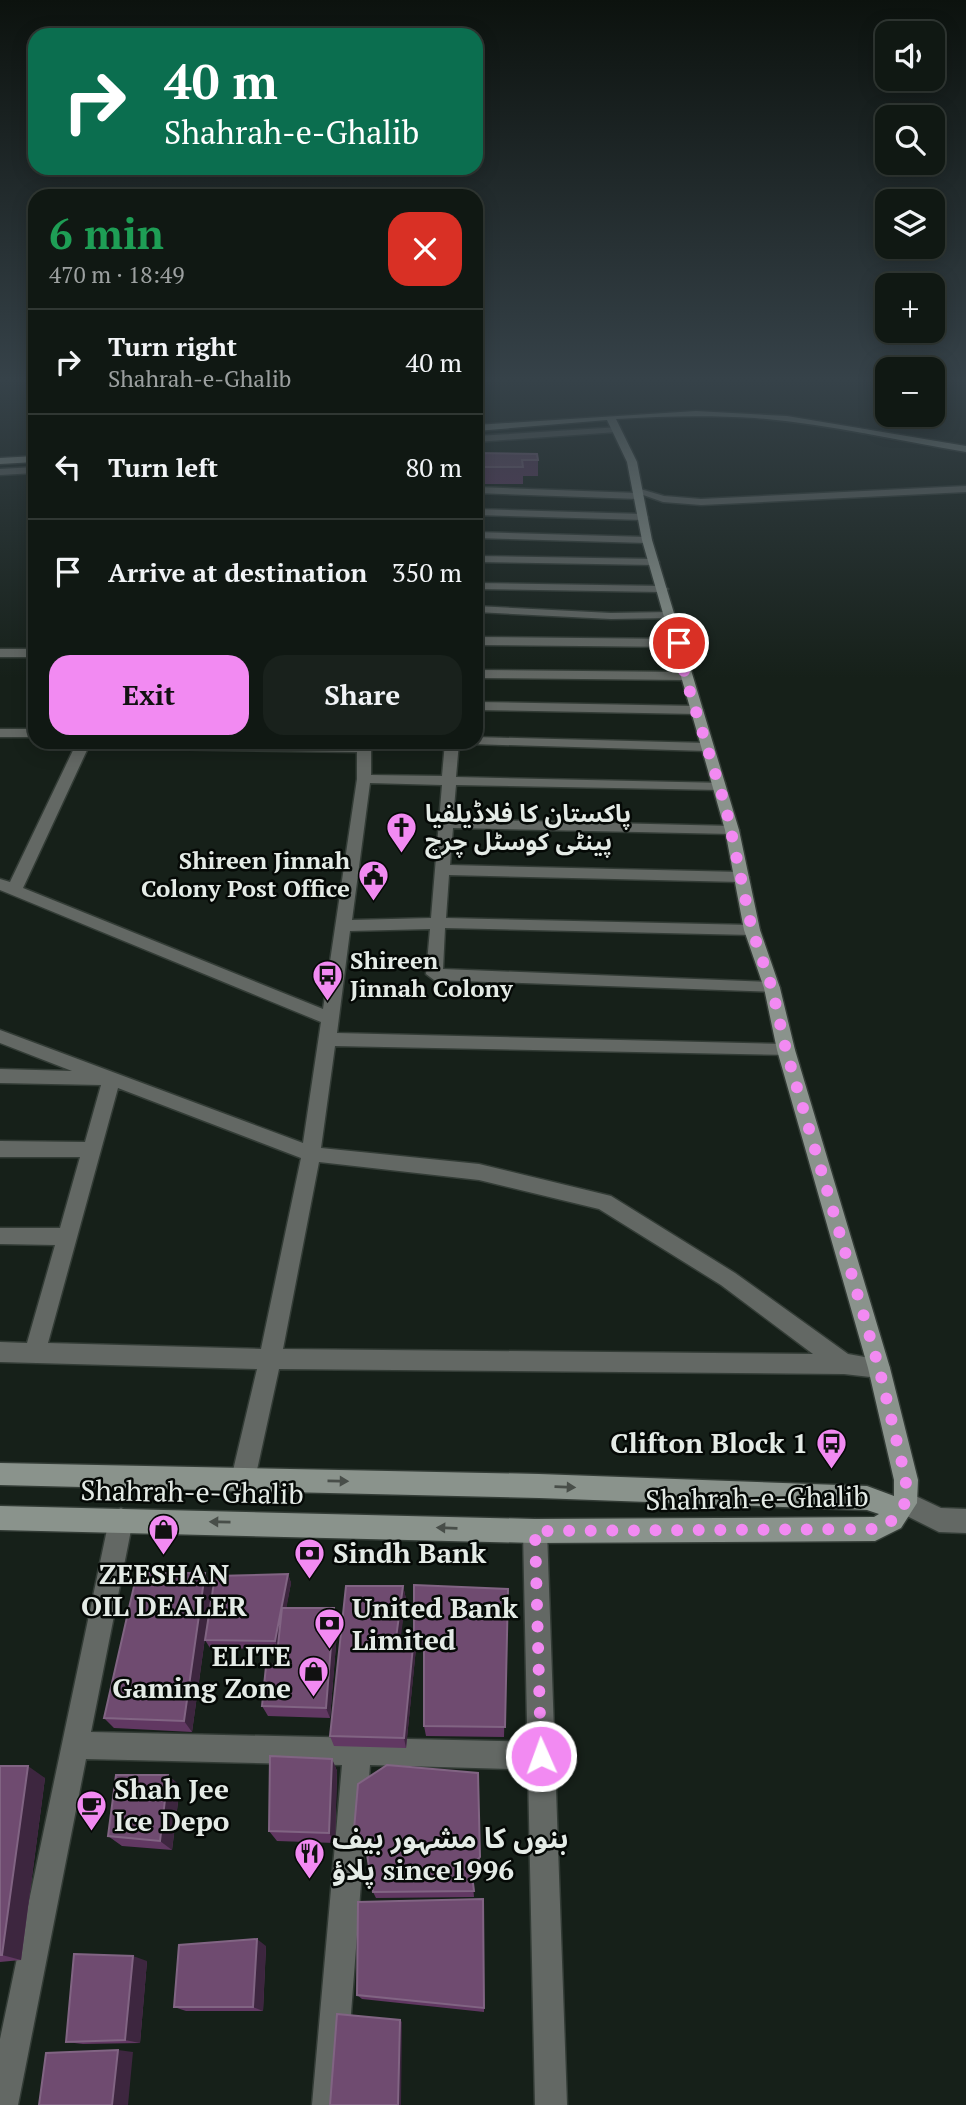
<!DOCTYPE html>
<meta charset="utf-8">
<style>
body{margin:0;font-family:"PT Serif","Noto Sans Arabic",serif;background:#19211c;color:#f1f3f6;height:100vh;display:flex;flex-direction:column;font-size:26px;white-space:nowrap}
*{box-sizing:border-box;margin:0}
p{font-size:23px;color:#9ca0a0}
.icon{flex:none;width:38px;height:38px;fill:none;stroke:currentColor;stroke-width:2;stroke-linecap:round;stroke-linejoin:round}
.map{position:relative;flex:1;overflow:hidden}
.details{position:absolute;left:28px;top:189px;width:455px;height:560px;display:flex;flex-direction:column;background:#101813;border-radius:21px;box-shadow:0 4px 18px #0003,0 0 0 2px #303733}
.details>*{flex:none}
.top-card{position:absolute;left:28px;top:28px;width:455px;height:147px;border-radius:21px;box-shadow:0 4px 18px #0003,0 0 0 2px #303733;background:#0b6e4f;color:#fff;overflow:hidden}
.controls{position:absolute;left:875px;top:21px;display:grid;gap:14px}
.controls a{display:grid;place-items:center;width:70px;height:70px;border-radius:14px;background:#101813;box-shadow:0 4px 18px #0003,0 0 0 2px #303733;font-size:35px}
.pin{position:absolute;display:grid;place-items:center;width:60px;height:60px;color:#fff;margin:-30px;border:4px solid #fff;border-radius:50%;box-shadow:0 2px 7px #0007}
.me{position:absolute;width:77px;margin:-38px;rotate:358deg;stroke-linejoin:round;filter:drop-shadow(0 0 5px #0008)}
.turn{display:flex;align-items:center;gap:24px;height:147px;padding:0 21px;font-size:32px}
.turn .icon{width:91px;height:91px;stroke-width:2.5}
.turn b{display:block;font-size:49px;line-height:60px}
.round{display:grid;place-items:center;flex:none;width:74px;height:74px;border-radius:21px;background:#19211c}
.head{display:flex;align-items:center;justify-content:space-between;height:119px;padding:0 21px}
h1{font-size:42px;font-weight:700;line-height:52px;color:#1e9e55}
.cta{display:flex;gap:14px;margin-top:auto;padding:14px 21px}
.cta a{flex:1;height:80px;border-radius:21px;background:#f28af2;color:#111;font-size:28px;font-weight:700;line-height:80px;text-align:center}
.cta a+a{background:#19211c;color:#f1f3f6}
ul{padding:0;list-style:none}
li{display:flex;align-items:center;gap:21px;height:105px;padding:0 21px;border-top:2px solid #303733}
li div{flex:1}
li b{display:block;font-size:26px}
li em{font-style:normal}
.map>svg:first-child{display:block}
</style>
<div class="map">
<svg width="966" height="2105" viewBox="0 0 966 2105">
<rect width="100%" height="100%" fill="#162019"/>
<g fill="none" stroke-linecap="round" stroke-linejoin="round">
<defs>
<path id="minor" d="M620,427V431L617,432L476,442V436Z
M35,467V473L0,475V469Z
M476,487L638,493L643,496L638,499L476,493Z
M476,509L643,514L648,517L643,520L476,515Z
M476,532L647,537L652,540L647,543L476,538Z
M476,556L654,559L659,562L654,565L476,562Z
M476,583L662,586L668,589L662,592L476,589Z
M476,606L611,613L670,612L676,615L670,618L611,619L476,612Z
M476,637L679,639L685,643L679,647L476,645Z
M0,649H35V657H0Z
M476,670L685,672L691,676L685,680L476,678Z
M476,702L697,706L703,710L697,714L476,710Z
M0,729H35V737H0Z
M476,737L707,743L714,747L707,751L471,744L470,742H476Z
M77,742H371V775L442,776L445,742H459L456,777L725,783V789L720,790L456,785L453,819L732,826L739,830L732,834L453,828L450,865L741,872L749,877L741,882L449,875L446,918L752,925L760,930L752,935L445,928L443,969L772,982L778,984L780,988L778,992L434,980L426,974L430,929L350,931L337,1033L786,1044L792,1045L795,1050L792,1055L335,1046L321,1148L479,1164L611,1196L735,1273L848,1354L887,1361L890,1368L887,1375L879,1378L844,1374L279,1369L255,1479L251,1487L243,1491L235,1487L231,1479L257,1369L0,1362V1342L27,1343L55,1245L0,1244V1228H60L80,1157H0V1141L85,1142L101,1085L0,1083V1069L72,1071L0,1043V1030L303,1143L321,1022L0,890V879L10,882ZM88,748L357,752V779L323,1009L23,888ZM370,783L442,785L431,918L352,920ZM118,1088L301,1158L261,1349L48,1343ZM319,1162L479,1180L599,1209L721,1285L813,1354L283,1349Z
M905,1491L941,1508L966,1509V1533L939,1532L897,1511L893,1503L897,1495Z
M121,1508L129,1512L133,1520L91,1732L541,1742L551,1746L555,1756L551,1766L541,1770L370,1765L344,2105H312L342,1765L86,1759L18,2105H0V2039L109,1520L113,1512Z"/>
<path id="tertiary" d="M966,486V492L701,505L663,502L632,491L637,488L664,496L701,499Z
M535,1519L543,1523L547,1531L567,2105H535L523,1531L527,1523Z"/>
<path id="secondary" d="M696,411L787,416L966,446V452C896,440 826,424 755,418C709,415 662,416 616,419L637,462L652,540L739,830L760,930L780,988L795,1050L890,1368L918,1480L917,1503L901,1528L875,1541L535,1543L0,1530V1506L535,1519L874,1517L879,1514L867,1510L539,1498L0,1485V1463L539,1474L867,1486L894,1496V1480L868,1368L777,1050L764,988L744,930L725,830L642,540L627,462L607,420L476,431V425Z
M35,456V462L0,464V458Z"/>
</defs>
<use href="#minor" stroke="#333c36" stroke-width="3"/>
<use href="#tertiary" stroke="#333c36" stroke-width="3"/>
<use href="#secondary" stroke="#333c36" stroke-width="3"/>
<use href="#minor" fill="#636864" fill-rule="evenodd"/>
<use href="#tertiary" fill="#636864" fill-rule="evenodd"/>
<use href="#secondary" fill="#8a938c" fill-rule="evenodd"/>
</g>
<path fill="#613862" d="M476,453L538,460V476H523V484H476Z
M288,1574L291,1583L286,1608L338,1620L330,1718L268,1716L262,1706L276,1664L278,1649L210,1648L205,1640Z
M403,1586L406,1599L400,1637L414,1636L416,1648L406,1748L334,1746L330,1736Z
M212,1587L192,1732L114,1728L104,1718Z
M508,1589L504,1737L426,1736L424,1726V1651L416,1645L414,1633Z
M332,1759L337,1771L335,1843L277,1841L269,1831Z
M0,1766L45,1778L21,1960L0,1962Z
M168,1775L180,1786L172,1850L122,1846L108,1836Z
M353,1841L480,1864L472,1873L474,1897L376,1898L373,1892L366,1849L357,1848Z
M266,1946L263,2011H186L174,2007Z
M147,1961L140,2043L83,2044L66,2042Z
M357,1995L484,2008V2012L362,1999Z"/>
<path fill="#3d263f" d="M205,1573L212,1587L192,1732L184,1721Z
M288,1574L291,1583L279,1649L275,1641Z
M403,1586L406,1599L399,1650L396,1638Z
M334,1608L338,1620L330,1718L326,1708Z
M414,1636L416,1648L406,1748L404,1738Z
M332,1759L337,1771L335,1843L329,1833Z
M28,1766L45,1778L21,1960L2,1955Z
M168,1775L180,1786L172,1850L160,1841Z
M480,1857V1864L471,1874V1867Z
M257,1939L266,1946L263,2011L253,2007Z
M133,1956L147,1961L140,2043L125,2040Z
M400,2020L402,2022L401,2105H398Z
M118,2050L133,2052L128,2105H112Z"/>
<path fill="#6f4b70" stroke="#816483" stroke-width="2" d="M476,453L537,454L538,460H522L523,467H476Z
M137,1573H205L184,1721L104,1718Z
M288,1574L275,1641L205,1640L215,1576Z
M414,1585L508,1589L505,1727L424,1726V1640L414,1633Z
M346,1586H403L396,1638L414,1636L404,1738L330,1736Z
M282,1608H334L326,1708L262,1706L266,1666L276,1664Z
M270,1756L332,1759L329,1833L269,1831Z
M387,1765L478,1773L480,1857L471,1867L474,1891L373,1892L365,1842L353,1841L358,1784Z
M0,1766H28L2,1955H0Z
M116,1775H168L160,1841L108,1836Z
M483,1899L484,2008L357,1995L358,1902Z
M257,1939L253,2007H174L179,1945Z
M74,1954L133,1956L125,2040L66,2042Z
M337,2014L400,2020L398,2105H330Z
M118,2050L112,2105H39L46,2053Z"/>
<defs><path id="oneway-solid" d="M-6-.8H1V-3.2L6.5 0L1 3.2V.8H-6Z" transform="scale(1.75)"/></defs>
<g fill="#484e49">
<use href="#oneway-solid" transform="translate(338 1481) rotate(1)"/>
<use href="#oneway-solid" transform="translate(565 1487) rotate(2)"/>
<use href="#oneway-solid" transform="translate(220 1522) rotate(-179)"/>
<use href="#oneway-solid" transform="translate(447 1528) rotate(-178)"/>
</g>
<linearGradient id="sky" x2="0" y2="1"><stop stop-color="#0c120e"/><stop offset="0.56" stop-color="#364249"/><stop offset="1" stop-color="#364249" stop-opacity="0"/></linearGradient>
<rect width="966" height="678" fill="url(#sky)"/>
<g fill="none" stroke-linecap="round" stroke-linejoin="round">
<path stroke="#f28af2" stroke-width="12" stroke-dasharray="0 21.6" d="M541,1756L535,1531L875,1529L893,1520L905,1503L906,1480L879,1368L786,1050L772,988L752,930L726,808L685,676L679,643"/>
</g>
<defs>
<symbol id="church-pin" viewBox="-11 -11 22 30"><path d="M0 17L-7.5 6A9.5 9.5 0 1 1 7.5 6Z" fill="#f28af2" stroke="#050906"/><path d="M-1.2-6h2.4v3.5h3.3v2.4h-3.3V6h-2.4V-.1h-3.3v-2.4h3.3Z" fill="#111"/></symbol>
<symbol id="civic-pin" viewBox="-11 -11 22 30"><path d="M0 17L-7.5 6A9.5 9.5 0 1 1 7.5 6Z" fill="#f28af2" stroke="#050906"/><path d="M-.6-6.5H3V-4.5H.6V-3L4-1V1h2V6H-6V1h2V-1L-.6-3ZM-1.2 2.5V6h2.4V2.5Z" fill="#111"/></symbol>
<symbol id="bus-pin" viewBox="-11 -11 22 30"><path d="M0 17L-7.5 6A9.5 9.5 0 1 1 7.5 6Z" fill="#f28af2" stroke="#050906"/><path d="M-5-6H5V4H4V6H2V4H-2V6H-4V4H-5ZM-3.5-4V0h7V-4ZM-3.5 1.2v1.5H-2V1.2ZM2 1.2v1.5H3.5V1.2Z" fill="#111"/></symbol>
<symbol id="shop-pin" viewBox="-11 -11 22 30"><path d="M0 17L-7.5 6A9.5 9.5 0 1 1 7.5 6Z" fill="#f28af2" stroke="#050906"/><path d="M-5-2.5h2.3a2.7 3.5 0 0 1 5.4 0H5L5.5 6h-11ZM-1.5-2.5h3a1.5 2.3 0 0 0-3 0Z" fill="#111"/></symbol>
<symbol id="bank-pin" viewBox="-11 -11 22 30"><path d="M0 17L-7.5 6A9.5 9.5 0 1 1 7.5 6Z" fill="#f28af2" stroke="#050906"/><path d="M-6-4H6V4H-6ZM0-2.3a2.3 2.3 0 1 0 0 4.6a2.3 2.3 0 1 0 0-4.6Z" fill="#111"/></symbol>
<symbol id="cafe-pin" viewBox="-11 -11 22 30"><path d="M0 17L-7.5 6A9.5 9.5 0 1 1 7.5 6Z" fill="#f28af2" stroke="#050906"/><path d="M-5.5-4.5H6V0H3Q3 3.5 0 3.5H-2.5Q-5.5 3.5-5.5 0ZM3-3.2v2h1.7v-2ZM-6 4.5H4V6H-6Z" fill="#111"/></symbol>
<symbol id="restaurant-pin" viewBox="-11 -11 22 30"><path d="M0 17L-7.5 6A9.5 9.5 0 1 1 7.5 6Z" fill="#f28af2" stroke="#050906"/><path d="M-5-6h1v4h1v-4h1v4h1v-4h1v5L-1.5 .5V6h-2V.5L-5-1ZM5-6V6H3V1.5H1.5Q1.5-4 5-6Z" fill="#111"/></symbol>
</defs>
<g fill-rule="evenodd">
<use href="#church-pin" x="384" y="810" width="35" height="47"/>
<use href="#civic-pin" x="356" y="858" width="35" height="47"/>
<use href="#bus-pin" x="310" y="958" width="35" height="47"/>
<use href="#bus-pin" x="814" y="1426" width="35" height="47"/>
<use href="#shop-pin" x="146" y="1512" width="35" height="47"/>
<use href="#bank-pin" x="292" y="1536" width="35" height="47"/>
<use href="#bank-pin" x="312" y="1606" width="35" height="47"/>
<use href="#shop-pin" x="296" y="1654" width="35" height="47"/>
<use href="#cafe-pin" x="74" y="1788" width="35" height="47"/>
<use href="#restaurant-pin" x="292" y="1836" width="35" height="47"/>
</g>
<g text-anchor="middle" stroke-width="5" stroke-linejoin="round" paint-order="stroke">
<g font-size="24" font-weight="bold" fill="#e4ebe6" stroke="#050906" text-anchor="start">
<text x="425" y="822">پاکستان کا فلاڈیلفیا<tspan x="425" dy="28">پینٹی کوسٹل چرچ</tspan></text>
<text x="350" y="869" text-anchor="end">Shireen Jinnah<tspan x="350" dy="28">Colony Post Office</tspan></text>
<text x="350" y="969">Shireen<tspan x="350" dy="28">Jinnah Colony</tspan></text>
</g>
<g font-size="28" font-weight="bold" fill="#e4ebe6" stroke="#050906" text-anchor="start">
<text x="808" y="1453" text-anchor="end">Clifton Block 1</text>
<text x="333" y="1563">Sindh Bank</text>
<text x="164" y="1584" text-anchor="middle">ZEESHAN<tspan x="164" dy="32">OIL DEALER</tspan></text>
<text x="352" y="1618">United Bank<tspan x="352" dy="32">Limited</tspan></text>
<text x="291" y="1666" text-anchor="end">ELITE<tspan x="291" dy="32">Gaming Zone</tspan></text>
<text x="114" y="1799">Shah Jee<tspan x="114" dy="32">Ice Depo</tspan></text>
<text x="332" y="1848">بنوں کا مشہور بیف<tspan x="332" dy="32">پلاؤ since1996</tspan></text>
</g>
<g font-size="28" fill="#e4ebe6" stroke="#050906">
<text transform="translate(192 1492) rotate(1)" y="10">Shahrah-e-Ghalib</text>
<text transform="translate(757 1498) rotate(-1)" y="10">Shahrah-e-Ghalib</text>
</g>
</g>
</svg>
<div class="controls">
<a><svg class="icon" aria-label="sound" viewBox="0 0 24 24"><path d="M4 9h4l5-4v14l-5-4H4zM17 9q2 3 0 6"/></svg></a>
<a><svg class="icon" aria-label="search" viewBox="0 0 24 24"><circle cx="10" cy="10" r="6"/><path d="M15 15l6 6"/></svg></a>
<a><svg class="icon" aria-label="layers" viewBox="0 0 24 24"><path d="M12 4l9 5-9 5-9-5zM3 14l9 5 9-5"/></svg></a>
<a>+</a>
<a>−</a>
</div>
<div class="pin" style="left:679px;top:643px;background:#d93025"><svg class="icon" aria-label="arrive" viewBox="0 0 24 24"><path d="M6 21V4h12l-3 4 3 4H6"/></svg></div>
<svg class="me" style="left:541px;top:1756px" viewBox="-20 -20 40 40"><circle r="17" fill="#f28af2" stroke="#fff" stroke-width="3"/><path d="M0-11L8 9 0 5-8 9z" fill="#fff"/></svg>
<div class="top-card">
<div class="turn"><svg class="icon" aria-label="right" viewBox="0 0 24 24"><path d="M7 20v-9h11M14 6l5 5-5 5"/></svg><div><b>40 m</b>Shahrah-e-Ghalib</div></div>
</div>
<section class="details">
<div class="head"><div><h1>6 min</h1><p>470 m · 18:49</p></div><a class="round" style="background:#d93025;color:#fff"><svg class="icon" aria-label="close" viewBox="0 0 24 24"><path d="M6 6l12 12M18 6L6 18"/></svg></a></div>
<ul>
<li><svg class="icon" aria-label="right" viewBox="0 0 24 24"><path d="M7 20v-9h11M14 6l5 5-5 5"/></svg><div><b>Turn right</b><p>Shahrah-e-Ghalib</p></div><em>40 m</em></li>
<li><svg class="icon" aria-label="left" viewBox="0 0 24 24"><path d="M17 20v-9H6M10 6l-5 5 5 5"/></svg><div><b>Turn left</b></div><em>80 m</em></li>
<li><svg class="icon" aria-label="arrive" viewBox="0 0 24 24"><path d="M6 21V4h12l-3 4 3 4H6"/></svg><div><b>Arrive at destination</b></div><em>350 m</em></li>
</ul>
<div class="cta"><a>Exit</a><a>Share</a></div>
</section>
</div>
